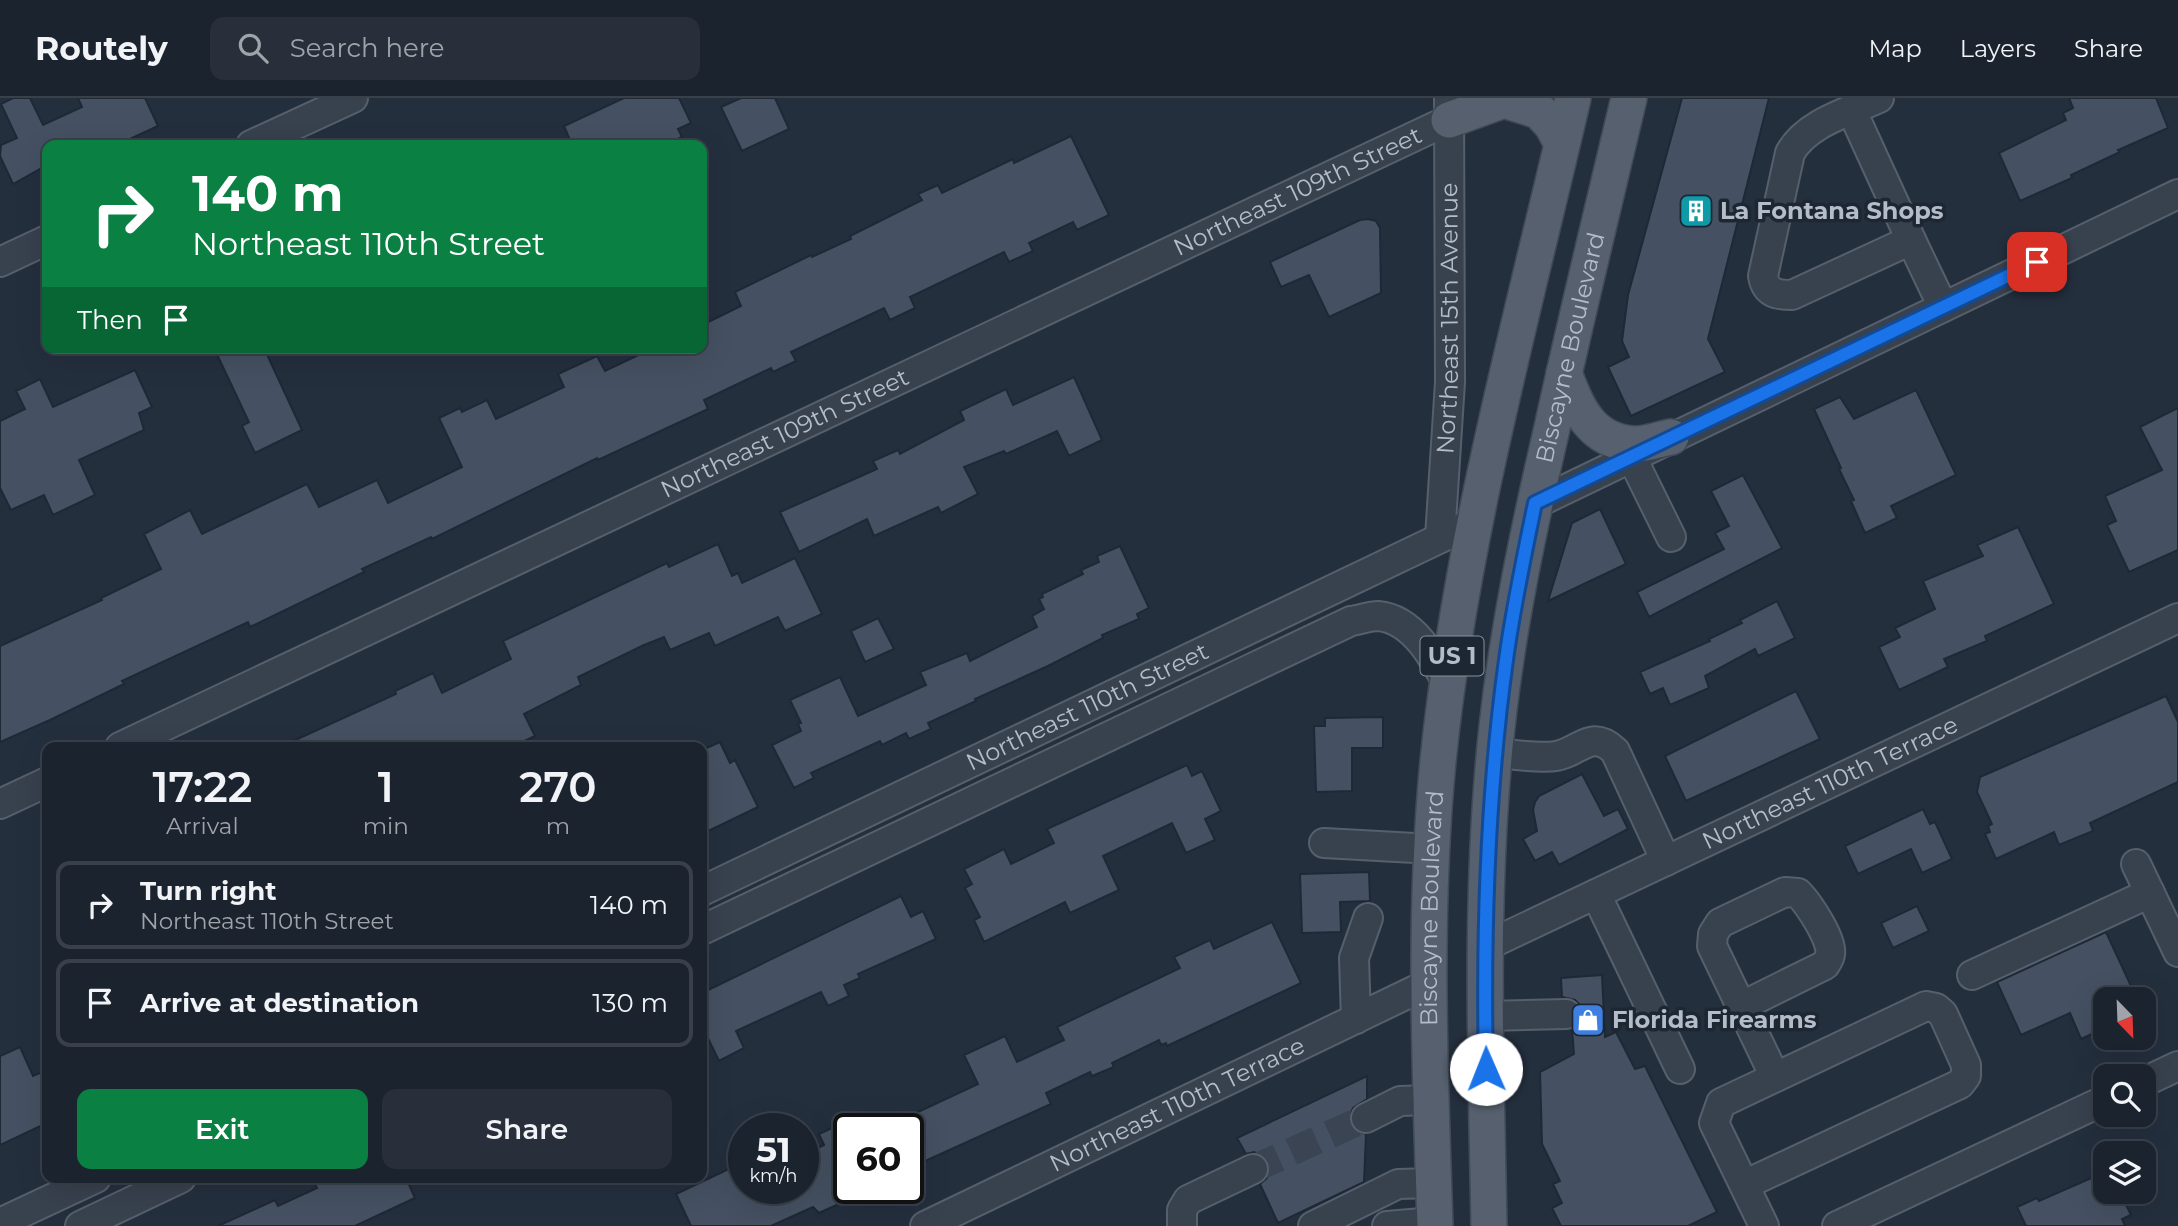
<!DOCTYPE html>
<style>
body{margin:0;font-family:Montserrat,sans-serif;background:#282f3a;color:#f1f3f6;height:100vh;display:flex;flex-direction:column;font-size:26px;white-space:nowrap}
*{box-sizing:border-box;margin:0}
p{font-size:23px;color:#a0a4aa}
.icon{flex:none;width:38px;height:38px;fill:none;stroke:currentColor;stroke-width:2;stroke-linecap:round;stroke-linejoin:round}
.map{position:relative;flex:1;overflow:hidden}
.details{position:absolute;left:42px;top:644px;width:665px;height:441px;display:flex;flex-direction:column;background:#1b232e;border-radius:14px;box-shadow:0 7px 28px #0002,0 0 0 2px #39404a}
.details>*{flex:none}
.hud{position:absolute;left:42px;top:42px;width:665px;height:214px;border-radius:14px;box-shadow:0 7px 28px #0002,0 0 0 2px #39404a;background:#0b8043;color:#fff;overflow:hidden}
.needle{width:46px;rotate:157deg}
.controls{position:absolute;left:2093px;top:889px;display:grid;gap:14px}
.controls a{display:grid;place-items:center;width:63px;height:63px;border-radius:14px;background:#1b232e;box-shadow:0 7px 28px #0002,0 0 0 2px #39404a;font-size:35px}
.speed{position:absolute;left:728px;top:1015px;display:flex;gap:14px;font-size:35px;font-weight:700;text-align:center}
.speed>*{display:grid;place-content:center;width:91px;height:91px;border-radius:50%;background:#1b232e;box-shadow:0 7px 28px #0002,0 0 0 2px #39404a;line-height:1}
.speed small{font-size:18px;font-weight:400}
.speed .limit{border:4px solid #111;border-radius:10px;background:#fff;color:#111}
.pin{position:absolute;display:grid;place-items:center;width:60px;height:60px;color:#fff;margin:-30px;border-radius:14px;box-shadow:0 4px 10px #0006}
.me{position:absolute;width:77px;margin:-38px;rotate:359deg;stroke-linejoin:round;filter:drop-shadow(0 0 5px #0008)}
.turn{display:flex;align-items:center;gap:24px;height:147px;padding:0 35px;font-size:32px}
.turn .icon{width:91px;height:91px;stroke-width:2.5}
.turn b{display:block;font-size:49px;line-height:60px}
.then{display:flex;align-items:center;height:66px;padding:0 35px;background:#0003;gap:14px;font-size:26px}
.eta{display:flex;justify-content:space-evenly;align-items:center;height:119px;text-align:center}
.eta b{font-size:42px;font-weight:600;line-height:49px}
.primary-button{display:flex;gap:14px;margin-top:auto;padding:14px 35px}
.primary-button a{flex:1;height:80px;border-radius:14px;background:#0b8043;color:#fff;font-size:28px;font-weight:600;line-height:80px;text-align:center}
.primary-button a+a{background:#282f3a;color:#f1f3f6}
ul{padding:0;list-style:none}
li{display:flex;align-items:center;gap:21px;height:88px;margin:0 14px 10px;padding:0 21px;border:4px solid #39404a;border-radius:14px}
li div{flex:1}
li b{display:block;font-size:26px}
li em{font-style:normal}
header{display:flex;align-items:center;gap:42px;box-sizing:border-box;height:98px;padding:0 35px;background:#1b232e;border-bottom:2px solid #39404a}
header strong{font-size:33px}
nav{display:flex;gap:38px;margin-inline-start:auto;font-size:24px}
.search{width:490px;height:63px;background:#282f3a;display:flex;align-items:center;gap:18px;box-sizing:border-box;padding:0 24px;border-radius:14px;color:#a0a4aa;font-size:26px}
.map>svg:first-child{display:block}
</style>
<header>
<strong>Routely</strong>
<div class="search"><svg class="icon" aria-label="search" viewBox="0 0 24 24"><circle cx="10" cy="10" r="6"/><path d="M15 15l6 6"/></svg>Search here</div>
<nav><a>Map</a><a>Layers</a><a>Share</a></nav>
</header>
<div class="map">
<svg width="2178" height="1128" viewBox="0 0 2178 1128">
<rect width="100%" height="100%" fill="#242f3e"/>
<path fill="#455162" stroke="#1f2835" stroke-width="2" d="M13,0H30L43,27L82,9L78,0H145L158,28L117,47H47V67L13,86L0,58L1,47L17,40L1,6Z
M624,0H679L691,25L678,31L682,39L665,47H572L564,28Z
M741,0H775L789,31L742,53L721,9Z
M1682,0H1769L1708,241L1725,274L1631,318L1608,269L1629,259L1622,243L1628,197Z
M2069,0H2156L2168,30L2118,52L2120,54L2071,77L2072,80L2020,103L1999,55L2066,22L2063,15L2073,10Z
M1071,38L1109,117L1077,132L1073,124L1029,145L1033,153L1009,164L1004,154L910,199L915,210L890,222L884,210L791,254L796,263L773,274L771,270L704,302L708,311L598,362L597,360L432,441L431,439L362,471L364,474L250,529L248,524L122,583L124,586L50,622L0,644V548L102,502L101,500L161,471L144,436L190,412L202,436L307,386L319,409L377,382L388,405L462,369L439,320L460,310L462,314L487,302L496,321L564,289L558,276L597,258L605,273L653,250H702V227L741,208L735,194L811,157L812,159L851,141L850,138L922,102L918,96L938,87L942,95L1013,61L1014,65Z
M1368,121L1376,123L1380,130L1381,195L1329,219L1309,177L1281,189L1270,164L1360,122Z
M214,250H264L302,332L255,355L242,328L249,324Z
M135,272L152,309L139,315L144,332L79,362L95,397L53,417L44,397L11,412L0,390V323L25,311L16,293L40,281L53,309Z
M1074,279L1102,342L1069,358L1057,333L1006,356L1004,353L964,369L978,396L941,415L938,409L874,438L867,421L799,454L780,414L877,371L873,363L898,352L900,356L964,322L960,313L1006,291L1013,307Z
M1916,292L1956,377L1891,408L1897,420L1865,435L1851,403L1854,402L1839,371L1841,370L1814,311L1840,299L1854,321Z
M2178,310V452L2129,474L2107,427L2116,423L2105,398L2162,372L2140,329Z
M1743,377L1782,450L1649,519L1637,494L1724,451L1715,435L1729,428L1711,393Z
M1600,411L1626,466L1548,503L1572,425Z
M2018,429L2054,506L1985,538L1987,543L1944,561L1948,569L1899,592L1879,549L1900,539L1895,530L1935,511L1923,483L1983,458L1977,447Z
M718,446L732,478L738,475L742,485L795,460L822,516L785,533L778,519L715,548L709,535L670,552L664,539L644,547L578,579L581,587L524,616L535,638L512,649H280L396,596L395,593L433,575L442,595L511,561L503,543L667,465L669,469Z
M1120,448L1149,510L1137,516L1139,521L1102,537L1103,540L1048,568L975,601L976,603L928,625L931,631L909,641L906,635L882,647L880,643L811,675L814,680L794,690L772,647L801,633L798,626L801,625L790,602L840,579L858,618L926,587L920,574L967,555L970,563L1037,529L1032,518L1044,511L1039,501L1043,499L1042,496L1083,476L1081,472L1099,464L1097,458Z
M1777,503L1795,540L1758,558L1755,551L1705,578L1709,590L1670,607L1663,590L1650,596L1640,574L1710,543L1709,541L1742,525L1740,522Z
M878,520L894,551L865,564L851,533Z
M1796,593L1820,641L1686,703L1665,658Z
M2166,598L2178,624V684L2090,725L2093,733L2059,747L2054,734L1996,761L1985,736L1990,734L1988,728L1992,726L1977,694L1980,679Z
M1383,619V650H1352V693L1316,694L1314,628H1325V620Z
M720,644L730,665L735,662L758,709L702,736V652Z
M1187,667L1192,678L1202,673L1221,713L1205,721L1215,742L1186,755L1172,725L1103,758L1119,792L1070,815L1065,804L984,844L974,822L980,819L965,790L972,786L964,771L1004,751L1011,766L1054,745L1047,731Z
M1582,676L1604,718L1618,711L1628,731L1559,767L1552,754L1535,763L1523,741L1537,733L1533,712L1535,704L1539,698Z
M1923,711L1930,726L1935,724L1952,761L1922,775L1911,751L1858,776L1845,748Z
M1369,774L1370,803L1340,804L1341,834L1302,835L1300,776Z
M901,798L911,819L923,813L936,841L858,876L860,880L844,887L849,898L828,908L821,894L736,933L744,950L719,963L702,928V895Z
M1917,808L1929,833L1893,850L1881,825Z
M1272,824L1301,885L1167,948L1166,945L1161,947L1159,942L1112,965L1114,969L1092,978L1090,974L1046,995L1051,1006L923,1064L903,1021L978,986L964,957L1005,938L1017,964L1064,942L1057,929L1180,870L1174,859L1210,842L1214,851Z
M2106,834L2137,901H2105V930L2081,941L2070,915L2021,937L1997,884Z
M1602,877L1605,939L1616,934L1635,971L1645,968L1717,1114L1688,1128H1561L1552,1110L1562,1105L1553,1086L1560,1083L1542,1046L1540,974L1574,956L1572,931L1580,925L1583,915L1580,907L1575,902L1562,899L1561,880Z
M20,949L33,978L47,972V1025L0,1047V958Z
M1367,978V1001L1353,1010L1349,1020L1352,1028L1356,1033L1366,1036L1364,1084L1278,1125L1260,1086L1267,1080L1269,1073L1268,1064L1262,1057L1254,1054L1246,1056L1237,1040Z
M849,1022V1090H874L819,1115L813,1109L771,1128H691L676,1096L737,1067L744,1081V1090H803V1057L824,1047L819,1036Z
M2105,1074V1094H2120L2131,1117L2122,1121L2125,1128H2026L2017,1109L2037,1100L2039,1103Z
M312,1080H406L415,1100L355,1128H218L275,1102L278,1108L317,1090Z"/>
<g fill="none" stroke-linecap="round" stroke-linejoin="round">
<path stroke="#3a4453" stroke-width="28" stroke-dasharray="28 14" stroke-linecap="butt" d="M1253,1071L1366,1020"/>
<defs>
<g id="minor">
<path d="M1852,13L1911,142L1792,197C1776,197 1766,195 1763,178L1790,55C1806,25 1849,14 1879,0"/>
<path d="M251,47L353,0"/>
<path d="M1911,142L1943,209"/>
<path d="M0,164L47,142"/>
<path d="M1631,358L1671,439"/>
<path d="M1535,406L2178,96"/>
<path id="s1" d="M1440,440L1450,284L1449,0"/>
<path id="s2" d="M120,649L1449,22"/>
<path d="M1495,655C1512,656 1539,661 1556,658C1580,654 1591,630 1615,653L1666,763"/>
<path d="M0,706L47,684"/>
<path d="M1324,745L1433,751"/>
<path d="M2136,766L2178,854"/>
<path id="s3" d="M702,793L1474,424"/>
<path d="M1596,796L1680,971"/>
<path d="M702,832L1351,523C1359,522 1370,518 1378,518C1413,521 1434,560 1448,587"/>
<path id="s4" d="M1484,849L2178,520"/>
<path d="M1972,877L2150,795"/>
<path d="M1742,908L1825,867C1827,863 1830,860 1830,856C1833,842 1808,805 1798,795L1785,794L1720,825L1713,836L1712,848L1775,979"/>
<path d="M1485,918L1566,916"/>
<path d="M1356,921L1354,860L1368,820"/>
<path d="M2144,984L2178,968"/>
<path d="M1366,1020L1400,1003L1431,1002"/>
<path d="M1744,1087L1960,986L1966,978V967L1943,916L1936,910L1926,908L1721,1005L1714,1025L1764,1128"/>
<path d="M0,1125L96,1080"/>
<path d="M80,1128L181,1080"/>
<path id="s5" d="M925,1128L1428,886"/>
<path d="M1182,1128V1112L1188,1102L1253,1071"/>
<path d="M1313,1128L1398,1086L1433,1085"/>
<path d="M1387,1128L1434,1124"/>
<path d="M1837,1128L2105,1002"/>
</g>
<g id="major">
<path d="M1449,22L1504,2L1539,13L1552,27L1562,46"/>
<path d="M1564,275C1577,309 1590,343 1633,346C1644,347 1660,341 1671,339"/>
<path id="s6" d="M1435,1128C1430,973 1423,818 1438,663C1461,438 1522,220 1573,0"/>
<path id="s7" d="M1489,1128C1486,961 1479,795 1497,629C1508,528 1529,429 1552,330C1576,220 1603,110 1629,0"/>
</g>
</defs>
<use href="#minor" stroke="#565f6c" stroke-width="32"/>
<use href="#major" stroke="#414a57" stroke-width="38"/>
<use href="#minor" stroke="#38414e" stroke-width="28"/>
<use href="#major" stroke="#56606e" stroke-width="35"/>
</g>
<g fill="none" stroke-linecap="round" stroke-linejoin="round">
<defs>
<path id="route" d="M1486,971C1483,834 1487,698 1506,562C1513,510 1524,458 1535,405L2037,164"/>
</defs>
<use href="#route" stroke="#114b97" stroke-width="18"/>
<use href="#route" stroke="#1a73e8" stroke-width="12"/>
</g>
<defs>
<symbol id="building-square" viewBox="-11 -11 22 22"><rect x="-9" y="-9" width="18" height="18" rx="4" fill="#0f9aa8" stroke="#1d2633"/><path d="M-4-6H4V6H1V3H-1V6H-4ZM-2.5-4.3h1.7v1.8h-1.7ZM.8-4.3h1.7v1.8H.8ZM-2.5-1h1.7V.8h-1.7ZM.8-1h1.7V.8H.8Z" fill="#fff"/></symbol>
<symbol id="shop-square" viewBox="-11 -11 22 22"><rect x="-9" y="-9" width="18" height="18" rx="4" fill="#3f7fe0" stroke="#1d2633"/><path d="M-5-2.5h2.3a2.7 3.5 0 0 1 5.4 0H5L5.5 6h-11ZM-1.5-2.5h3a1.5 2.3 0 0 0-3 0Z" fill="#fff"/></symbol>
</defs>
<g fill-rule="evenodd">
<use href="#building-square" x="1677" y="94" width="38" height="38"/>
<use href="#shop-square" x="1569" y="903" width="38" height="38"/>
</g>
<g text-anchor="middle" stroke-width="7" stroke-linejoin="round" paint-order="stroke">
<rect fill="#1d2633" stroke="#878f9c" stroke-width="2" x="1420.5" y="538.5" width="63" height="39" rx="5"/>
<g font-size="23" font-weight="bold" fill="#b4bcc9">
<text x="1452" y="566">US 1</text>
</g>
<g font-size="24" fill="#b4bcc9" stroke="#1d2633">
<text dy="8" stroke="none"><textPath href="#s2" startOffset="1302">Northeast 109th Street</textPath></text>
<text dy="8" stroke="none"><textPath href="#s1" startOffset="220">Northeast 15th Avenue</textPath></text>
<text dy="8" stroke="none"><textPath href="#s7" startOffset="886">Biscayne Boulevard</textPath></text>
<text dy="8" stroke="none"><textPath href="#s2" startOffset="735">Northeast 109th Street</textPath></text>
<text dy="8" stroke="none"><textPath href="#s3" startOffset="427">Northeast 110th Street</textPath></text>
<text dy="8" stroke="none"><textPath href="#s4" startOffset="383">Northeast 110th Terrace</textPath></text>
<text dy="8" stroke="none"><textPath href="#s6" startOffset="318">Biscayne Boulevard</textPath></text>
<text dy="8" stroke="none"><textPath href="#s5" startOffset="280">Northeast 110th Terrace</textPath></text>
</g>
<g font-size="24" font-weight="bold" fill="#b4bcc9" stroke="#1d2633" text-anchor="start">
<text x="1720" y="121">La Fontana Shops</text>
<text x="1612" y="930">Florida Firearms</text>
</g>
</g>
</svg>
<div class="controls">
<a><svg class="needle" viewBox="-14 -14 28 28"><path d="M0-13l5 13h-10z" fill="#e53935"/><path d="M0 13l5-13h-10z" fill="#a0a4aa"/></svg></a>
<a><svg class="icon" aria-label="search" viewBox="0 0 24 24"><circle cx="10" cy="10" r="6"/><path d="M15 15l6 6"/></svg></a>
<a><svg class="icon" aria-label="layers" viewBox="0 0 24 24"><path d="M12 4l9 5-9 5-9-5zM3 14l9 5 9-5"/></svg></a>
</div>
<div class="speed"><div>51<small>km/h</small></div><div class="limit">60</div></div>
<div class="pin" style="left:2037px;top:164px;background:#d93025"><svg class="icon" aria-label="arrive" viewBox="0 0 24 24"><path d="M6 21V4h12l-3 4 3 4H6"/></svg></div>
<svg class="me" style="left:1486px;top:971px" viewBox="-20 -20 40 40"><circle r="19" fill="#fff"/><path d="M0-13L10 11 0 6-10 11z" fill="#1a73e8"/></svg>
<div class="hud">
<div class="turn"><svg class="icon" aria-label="right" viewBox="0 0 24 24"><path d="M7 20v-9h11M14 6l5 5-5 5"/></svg><div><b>140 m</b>Northeast 110th Street</div></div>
<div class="then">Then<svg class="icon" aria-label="arrive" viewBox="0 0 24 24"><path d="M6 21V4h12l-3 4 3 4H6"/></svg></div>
</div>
<section class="details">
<div class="eta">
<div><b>17:22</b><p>Arrival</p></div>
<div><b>1</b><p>min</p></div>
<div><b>270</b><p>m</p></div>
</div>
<ul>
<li><svg class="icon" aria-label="right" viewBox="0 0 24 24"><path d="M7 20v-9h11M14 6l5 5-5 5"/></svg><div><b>Turn right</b><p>Northeast 110th Street</p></div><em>140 m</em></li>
<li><svg class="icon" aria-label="arrive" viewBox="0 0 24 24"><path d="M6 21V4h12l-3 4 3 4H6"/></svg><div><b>Arrive at destination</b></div><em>130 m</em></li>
</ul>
<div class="primary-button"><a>Exit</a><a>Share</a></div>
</section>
</div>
